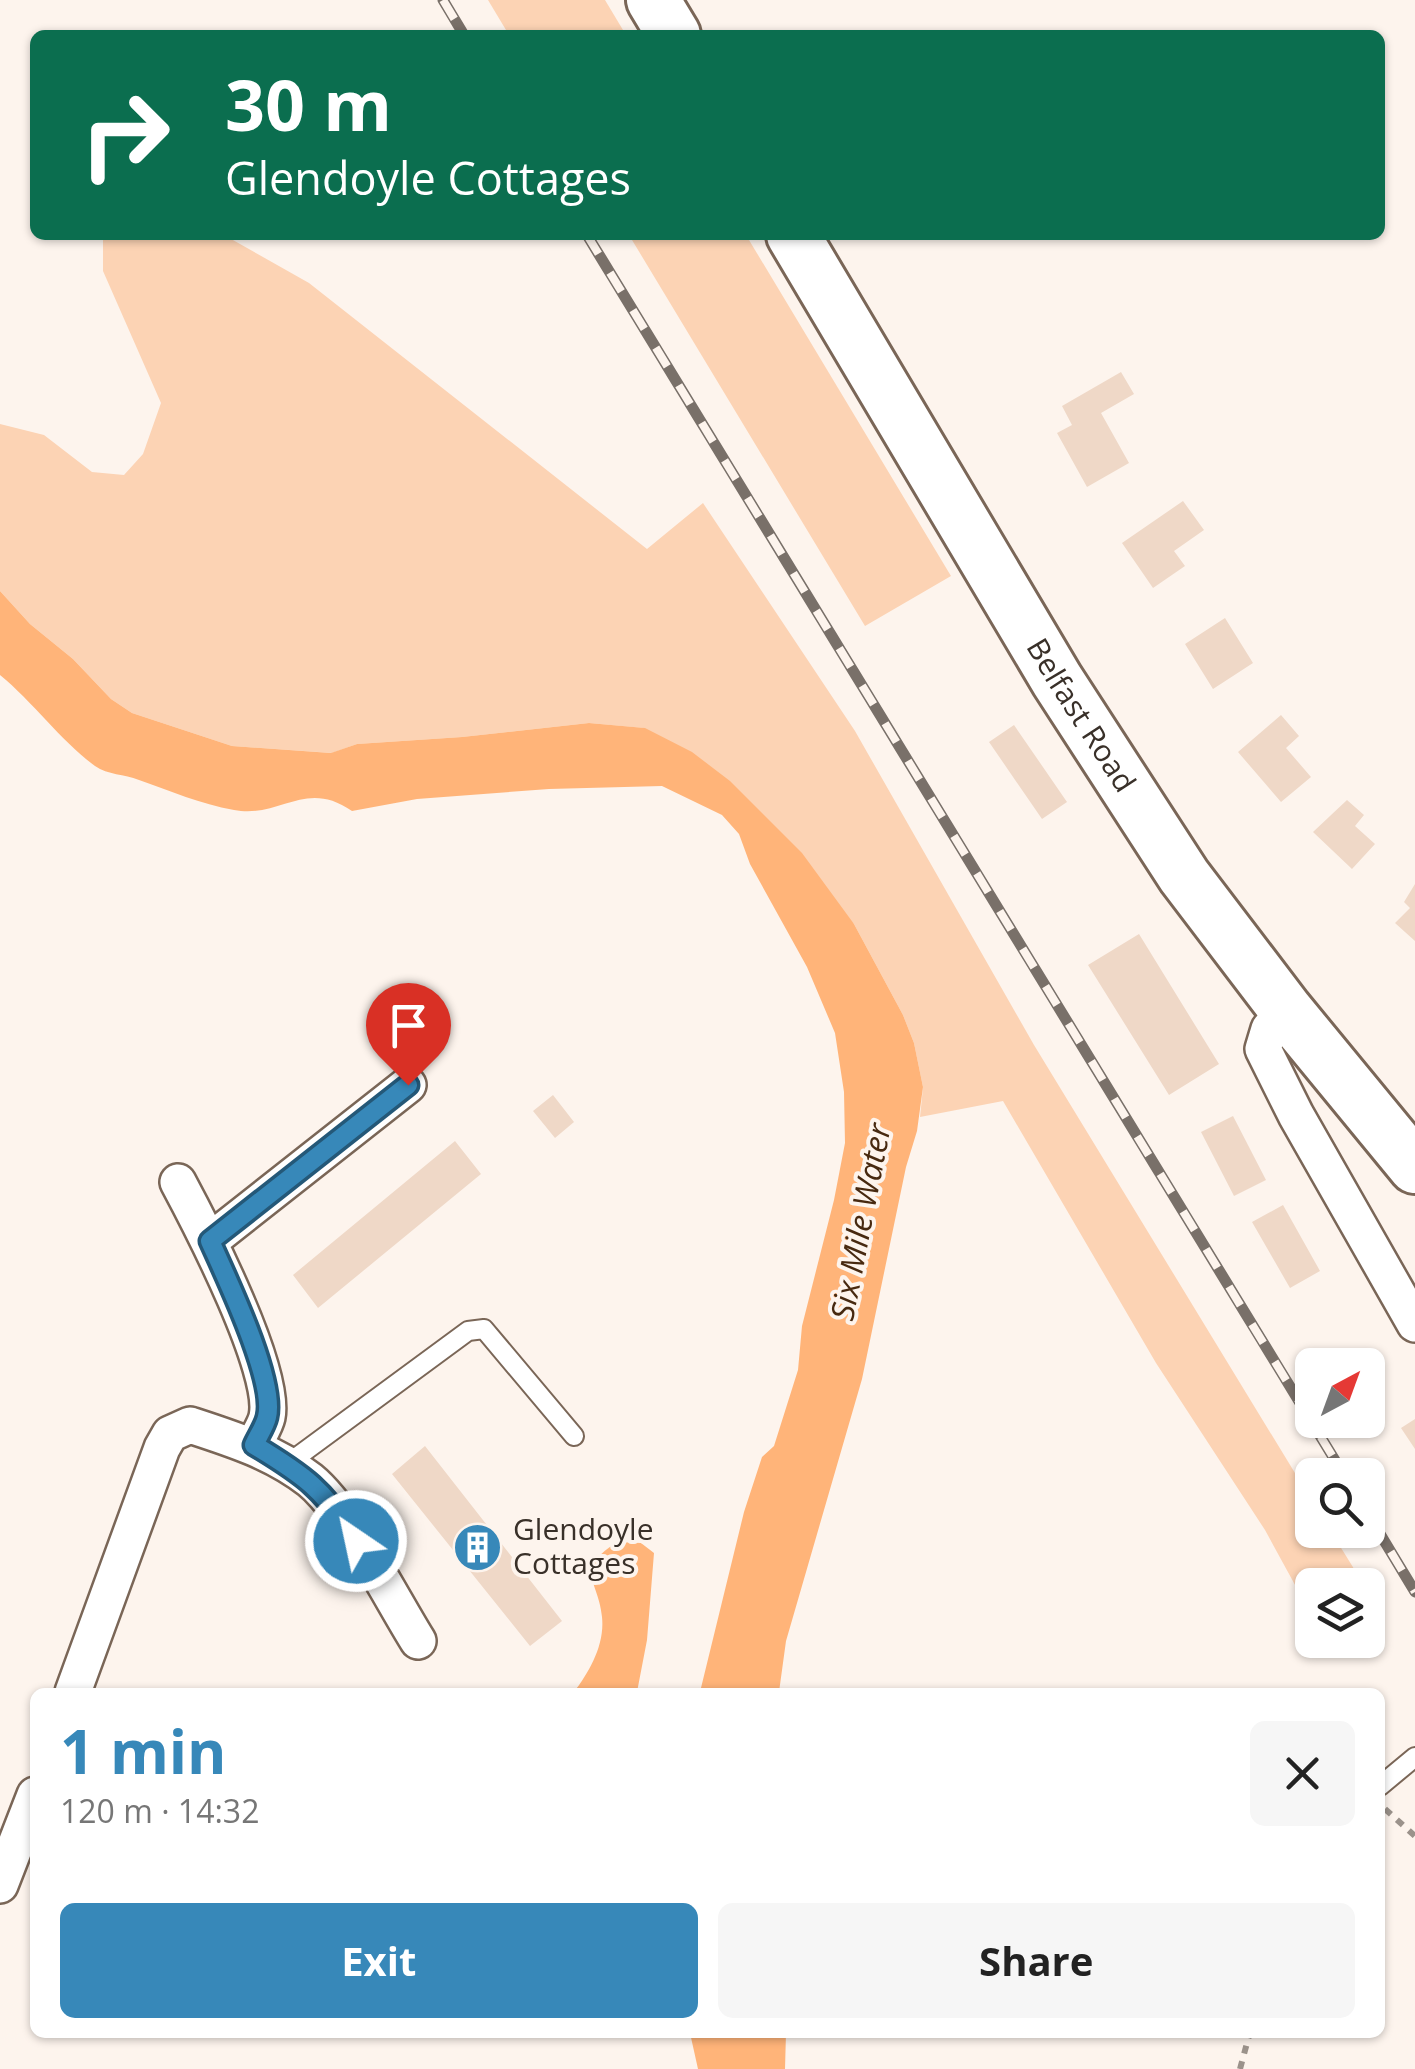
<!DOCTYPE html>
<meta charset="utf-8">
<style>
body{margin:0;font-family:"Open Sans",sans-serif;background:#f6f6f6;color:#222;height:100vh;display:flex;flex-direction:column;font-size:38px;white-space:nowrap}
*{box-sizing:border-box;margin:0}
p{font-size:32px;color:#767676}
.icon{flex:none;width:55px;height:55px;fill:none;stroke:currentColor;stroke-width:2;stroke-linecap:round;stroke-linejoin:round}
.map{position:relative;flex:1;overflow:hidden}
.panel{position:absolute;left:30px;top:1688px;width:1355px;height:350px;display:flex;flex-direction:column;background:#fff;border-radius:15px;box-shadow:0 2px 8px #0004}
.panel>*{flex:none}
.guide{position:absolute;left:30px;top:30px;width:1355px;height:210px;border-radius:15px;box-shadow:0 2px 8px #0004;background:#0b6e4f;color:#fff;overflow:hidden}
.needle{width:65px;rotate:41deg}
.buttons{position:absolute;left:1295px;top:1348px;display:grid;gap:20px}
.buttons a{display:grid;place-items:center;width:90px;height:90px;border-radius:15px;background:#fff;box-shadow:0 2px 8px #0004;font-size:50px}
.pin{position:absolute;display:grid;place-items:center;width:85px;height:85px;color:#fff;margin:-102px -42px;border-radius:50% 50% 50% 0;rotate:-45deg;box-shadow:0 0 10px #0007}
.pin .icon{rotate:45deg}
.me{position:absolute;width:110px;margin:-55px;rotate:326deg;stroke-linejoin:round;filter:drop-shadow(0 0 8px #0008)}
.turn{display:flex;align-items:center;gap:35px;height:210px;padding:0 30px;font-size:45px}
.turn .icon{width:130px;height:130px;stroke-width:2.5}
.turn b{display:block;font-size:70px;line-height:85px}
.round{display:grid;place-items:center;flex:none;width:105px;height:105px;border-radius:15px;background:#f6f6f6}
.head{display:flex;align-items:center;justify-content:space-between;height:170px;padding:0 30px}
h1{font-size:60px;font-weight:700;line-height:75px;color:#3788b9}
.primary-button{display:flex;gap:20px;margin-top:auto;padding:20px 30px}
.primary-button a{flex:1;height:115px;border-radius:15px;background:#3788b9;color:#fff;font-size:40px;font-weight:700;line-height:115px;text-align:center}
.primary-button a+a{background:#f6f6f6;color:#222}
.map>svg:first-child{display:block}
</style>
<div class="map">
<svg width="1415" height="2069" viewBox="0 0 1415 2069">
<rect width="100%" height="100%" fill="#fdf4ed"/>
<path fill="#fcd3b4" d="M488,0H605L626,35H509Z
M103,235H224L309,283L647,549L703,503L855,731L1034,1045L1312,1501V1530H1330L1364,1585H1312V1616L1265,1530L1156,1363L1003,1101L920,1117L923,1087L914,1043L903,1015L854,924L644,728L589,723L462,737L357,744L332,753L232,746L132,713L111,699L73,659L30,624L0,591V424L44,435L92,472L124,475L143,454L161,403L103,271Z
M629,235H746L951,576L865,626Z"/>
<path fill="#ffb479" d="M0,591L30,624L73,659L111,699L132,713L232,746L331,753L357,744L462,737L589,723L645,728L692,752L730,781L802,853L854,924L903,1015L914,1043L923,1087L917,1131L906,1167L862,1379L786,1641L779,1692H700L744,1512L762,1457L774,1446L798,1370L802,1326L834,1200L845,1143L844,1092L835,1033L807,967L750,864L739,834L722,815L662,786L549,789L417,799L352,811C305,778 280,819 234,810C200,804 171,791 139,780C124,774 108,775 95,766C62,742 33,702 0,675Z
M617,1542L641,1543L654,1553L647,1640L637,1692H574C589,1672 605,1645 602,1617C598,1578 573,1571 617,1542Z
M690,2033H786L785,2069H698Z"/>
<path fill="#efd8c7" d="M1121,372L1134,394L1101,413L1129,463L1087,487L1057,433L1072,425L1062,406Z
M1183,501L1204,530L1174,551L1185,566L1153,588L1122,543Z
M1225,618L1253,663L1213,689L1185,644Z
M1281,715L1299,736L1286,748L1311,777L1281,802L1238,752Z
M1014,725L1067,802L1042,819L989,742Z
M1347,800L1364,815L1355,826L1375,844L1352,869L1313,832Z
M1415,884V941L1395,923L1410,908L1404,902Z
M1139,934L1219,1064L1169,1095L1088,965Z
M553,1095L574,1122L555,1138L533,1111Z
M1233,1116L1266,1180L1234,1196L1201,1132Z
M455,1141L481,1174L318,1308L293,1275Z
M1283,1205L1320,1271L1290,1288L1252,1222Z
M1415,1419V1449L1401,1428Z
M425,1446L562,1621L530,1646L392,1474Z"/>
<g fill="none" stroke-linecap="round" stroke-linejoin="round">
<defs>
<path id="lane" d="M286,1465L468,1331L484,1329L574,1436
M1380,1786L1415,1757"/>
<path id="street" d="M1286,1010L1269,1029L1263,1049L1296,1115L1415,1324
M178,1182C201,1225 277,1371 267,1417C265,1426 258,1436 254,1445
M210,1241L408,1085
M73,1692L162,1448L170,1434L190,1425C233,1439 274,1452 310,1480C347,1510 391,1598 418,1641
M0,1885L35,1795"/>
<g id="primary">
<path d="M653,0L674,35"/>
<path id="s1" d="M793,235L1057,680L1184,876L1286,1010L1415,1167"/>
</g>
</defs>
<use href="#lane" stroke="#7a6657" stroke-width="22"/>
<use href="#street" stroke="#7a6657" stroke-width="40"/>
<use href="#primary" stroke="#7a6657" stroke-width="58"/>
<path stroke="#9b928b" stroke-width="6" stroke-dasharray="8 8" stroke-linecap="butt" d="M1385,1809L1415,1836
M1240,2069L1250,2032"/>
<use href="#lane" stroke="#fff" stroke-width="18"/>
<use href="#street" stroke="#fff" stroke-width="35"/>
<use href="#primary" stroke="#fff" stroke-width="52"/>
<defs>
<path id="rail" d="M443,0L464,35
M587,235L1344,1475
M1368,1514L1415,1592"/>
</defs>
<use href="#rail" stroke="#797069" stroke-width="11"/>
<use href="#rail" stroke="#fdf4ed" stroke-width="8" stroke-dasharray="22" stroke-linecap="butt"/>
</g>
<g fill="none" stroke-linecap="round" stroke-linejoin="round">
<defs>
<path id="route" d="M356,1541C325,1490 304,1475 254,1445C258,1436 265,1426 267,1417C276,1381 226,1277 210,1241L408,1085"/>
</defs>
<use href="#route" stroke="#245878" stroke-width="25"/>
<use href="#route" stroke="#3788b9" stroke-width="18"/>
</g>
<defs>
<symbol id="building-disc" viewBox="-11 -11 22 22"><circle r="9.5" fill="#3788b9" stroke="#fdf4ed"/><path d="M-4-6H4V6H1V3H-1V6H-4ZM-2.5-4.3h1.7v1.8h-1.7ZM.8-4.3h1.7v1.8H.8ZM-2.5-1h1.7V.8h-1.7ZM.8-1h1.7V.8H.8Z" fill="#fff"/></symbol>
</defs>
<g fill-rule="evenodd">
<use href="#building-disc" x="450" y="1520" width="55" height="55"/>
</g>
<g text-anchor="middle" stroke-width="8" stroke-linejoin="round" paint-order="stroke">
<g font-size="30" fill="#393029" stroke="#fdf4ed">
<text dy="10" stroke="none"><textPath href="#s1" startOffset="560">Belfast Road</textPath></text>
</g>
<g font-size="30" fill="#393029" stroke="#fdf4ed" text-anchor="start">
<text x="513" y="1540">Glendoyle<tspan x="513" dy="34">Cottages</tspan></text>
</g>
<g font-size="32" font-style="italic" fill="#472910" stroke="#fdf4ed">
<text transform="translate(861 1222) rotate(-79)" y="11">Six Mile Water</text>
</g>
</g>
</svg>
<div class="buttons">
<a><svg class="needle" viewBox="-14 -14 28 28"><path d="M0-13l5 13h-10z" fill="#e53935"/><path d="M0 13l5-13h-10z" fill="#767676"/></svg></a>
<a><svg class="icon" aria-label="search" viewBox="0 0 24 24"><circle cx="10" cy="10" r="6"/><path d="M15 15l6 6"/></svg></a>
<a><svg class="icon" aria-label="layers" viewBox="0 0 24 24"><path d="M12 4l9 5-9 5-9-5zM3 14l9 5 9-5"/></svg></a>
</div>
<div class="pin" style="left:408px;top:1085px;background:#d93025"><svg class="icon" aria-label="arrive" viewBox="0 0 24 24"><path d="M6 21V4h12l-3 4 3 4H6"/></svg></div>
<svg class="me" style="left:356px;top:1541px" viewBox="-20 -20 40 40"><circle r="17" fill="#3788b9" stroke="#fff" stroke-width="3"/><path d="M0-11L8 9 0 5-8 9z" fill="#fff"/></svg>
<div class="guide">
<div class="turn"><svg class="icon" aria-label="right" viewBox="0 0 24 24"><path d="M7 20v-9h11M14 6l5 5-5 5"/></svg><div><b>30 m</b>Glendoyle Cottages</div></div>
</div>
<section class="panel">
<div class="head"><div><h1>1 min</h1><p>120 m · 14:32</p></div><a class="round"><svg class="icon" aria-label="close" viewBox="0 0 24 24"><path d="M6 6l12 12M18 6L6 18"/></svg></a></div>
<div class="primary-button"><a>Exit</a><a>Share</a></div>
</section>
</div>
